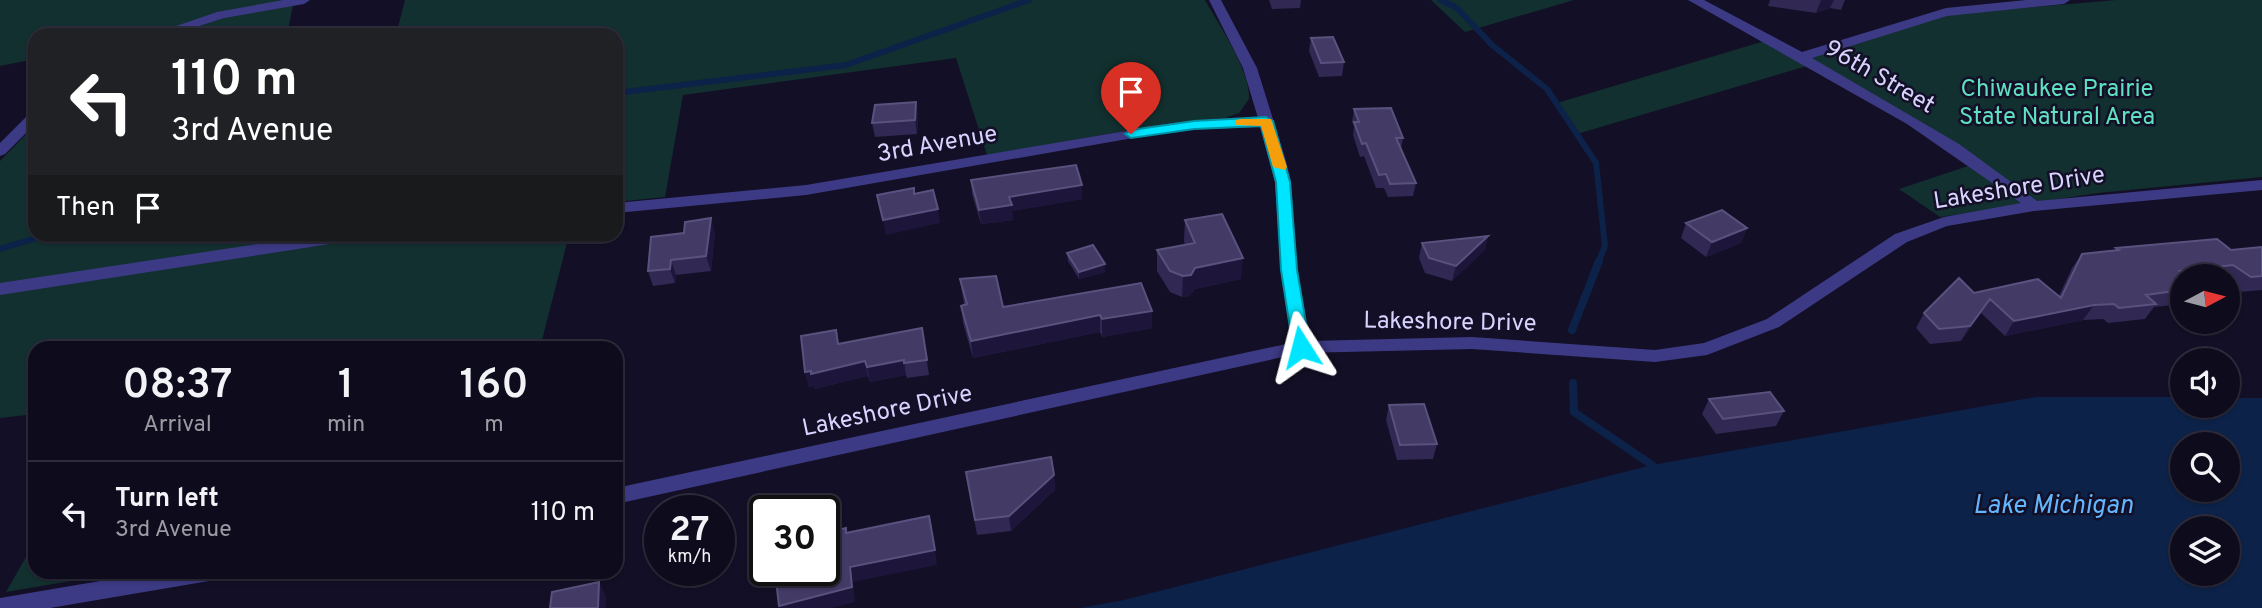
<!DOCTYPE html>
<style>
body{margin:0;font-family:Overpass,sans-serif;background:#1c1929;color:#f1f3f6;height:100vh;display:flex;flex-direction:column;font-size:26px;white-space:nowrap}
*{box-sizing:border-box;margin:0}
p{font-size:23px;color:#9b9ba3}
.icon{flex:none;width:38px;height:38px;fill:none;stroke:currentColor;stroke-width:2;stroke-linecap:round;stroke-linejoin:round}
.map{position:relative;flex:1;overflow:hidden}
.panel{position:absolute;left:28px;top:341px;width:595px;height:238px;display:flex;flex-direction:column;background:#0e0b1c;border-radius:21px;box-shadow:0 2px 5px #0004,0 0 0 2px #2e2b3b}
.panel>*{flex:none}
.banner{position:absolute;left:28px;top:28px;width:595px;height:214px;border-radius:21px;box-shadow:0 2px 5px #0004,0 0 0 2px #2e2b3b;background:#202124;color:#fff;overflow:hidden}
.needle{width:46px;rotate:83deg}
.fabs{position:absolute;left:2170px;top:264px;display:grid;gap:14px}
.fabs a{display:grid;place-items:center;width:70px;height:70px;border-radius:50%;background:#0e0b1c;box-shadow:0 2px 5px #0004,0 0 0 2px #2e2b3b;font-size:35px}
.speed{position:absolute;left:644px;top:495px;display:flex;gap:14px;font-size:35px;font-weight:700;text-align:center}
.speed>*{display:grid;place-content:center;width:91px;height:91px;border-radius:50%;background:#0e0b1c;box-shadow:0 2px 5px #0004,0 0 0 2px #2e2b3b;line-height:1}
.speed small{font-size:18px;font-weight:400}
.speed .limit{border:4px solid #111;border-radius:10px;background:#fff;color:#111}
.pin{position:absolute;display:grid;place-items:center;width:60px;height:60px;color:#fff;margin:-72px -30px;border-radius:50% 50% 50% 0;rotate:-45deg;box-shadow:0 0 7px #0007}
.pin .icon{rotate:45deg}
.me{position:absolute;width:77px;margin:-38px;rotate:351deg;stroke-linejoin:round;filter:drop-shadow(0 0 5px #0008)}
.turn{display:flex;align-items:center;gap:24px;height:147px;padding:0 28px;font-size:32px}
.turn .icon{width:91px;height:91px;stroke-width:2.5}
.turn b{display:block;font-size:49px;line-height:60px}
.then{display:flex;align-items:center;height:66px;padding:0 28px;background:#0003;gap:14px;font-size:26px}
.eta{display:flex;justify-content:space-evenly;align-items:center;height:119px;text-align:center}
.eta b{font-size:42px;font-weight:600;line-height:49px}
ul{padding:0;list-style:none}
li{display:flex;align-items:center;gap:21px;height:105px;padding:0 28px;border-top:2px solid #2e2b3b}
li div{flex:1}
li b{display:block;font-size:26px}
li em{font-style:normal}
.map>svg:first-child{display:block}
</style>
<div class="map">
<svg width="2262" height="608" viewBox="0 0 2262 608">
<rect width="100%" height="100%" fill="#130f26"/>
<path fill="#12302f" d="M0,0H294L287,35H35V59L0,66Z
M405,0H1205C1219,25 1251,72 1249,99L1239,113L1225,118L1177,122L987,155L956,58L683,95L665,197L616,202V35H396Z
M1431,0H1574L1465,32Z
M2116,0H2262V177L2098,193L1940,217L1899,189L1977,163L1807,66L1577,134L1557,103L1768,40L1808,55L1930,16Z
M35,125V234L315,235L309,246L399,234L569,235L540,348H35V414L0,418V161Z
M35,541V572H124L6,592Z"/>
<path fill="#0c2248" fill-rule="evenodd" d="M2036,397H2182V406H2228V398H2262V608H1080L1124,600L1652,465ZM2182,444H2228V490H2182ZM2228,528V574H2182V528Z"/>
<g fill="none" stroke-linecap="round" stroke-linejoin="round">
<path stroke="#0c2248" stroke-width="6" d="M1440,0L1457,8L1492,45L1547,89L1596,163L1605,246L1598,263
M616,93L846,65L1029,0
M0,249L50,234"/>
<path stroke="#0c2248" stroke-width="8" d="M1572,330L1599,261
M1573,383L1574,412L1652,465"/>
<path fill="#3d3a85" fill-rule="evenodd" d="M283,0H310L304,4L224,18L171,35H150L217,12Z
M1209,0H1221L1257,68L1286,161L1291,182L1297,270L1309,341L1472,337L1655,350L1704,343L1767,319L1895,234L1944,217L2021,203L1907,124L1688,0H1704L1802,52L1946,8L2026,0H2070L2064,4L1947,16L1812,58L1959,144L2037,201L2262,180V190L2034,211L1947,226L1907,242L1779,327L1707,355L1655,362L1472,349L1301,353L616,504V488L1291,343L1281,270L1275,182L1260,127L1179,130L806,195L616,213V203L806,185L1179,122L1258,118L1243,68Z
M35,112V124L5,154L0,156V143L30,113Z
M324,234H370L362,239L0,295V283Z
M153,572H220L217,578L209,581L50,608H0V598Z"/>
</g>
<path fill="#312854" d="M1269,0H1301L1300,8L1272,9Z
M1770,0H1845L1841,10L1830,8L1816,13L1768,6Z
M1311,38L1344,62L1342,76L1319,77L1309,51Z
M916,102L918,116L917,134L875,137L872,123Z
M1354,109L1403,138L1401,150L1416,183L1413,196L1388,197L1384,188H1376L1364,156L1360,157L1353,135L1354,126L1352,122Z
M971,180L1082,199L1012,211L1013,220L981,224L972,194Z
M1185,220L1241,279L1195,289L1190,296L1182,297L1170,292L1157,271V250L1185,245L1184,241Z
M1686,223L1747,228L1741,243L1706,257L1681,238Z
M715,233L711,271L676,275L675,283L653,286L648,271Z
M1488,236L1485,250L1452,281L1425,273L1419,258L1422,243Z
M2262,247V290L2239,292L2228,284V276H2182V304L2154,307L2145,319L2108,323L2103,319L2083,320L2005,336L1981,313L1961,341L1930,344L1916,328L1924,313L1974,293L2059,296L2072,268L2082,254L2114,250L2116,248L2231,250Z
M1067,253L1105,272L1079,279L1068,261Z
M960,279L1003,307L1152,311V328L1102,337L1100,332L973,358L963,323L961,306L964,305Z
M922,328L929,375L907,378L906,375L870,382L868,376L814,389V386L809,387L805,372L839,344Z
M1709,399L1784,411L1776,426L1716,434L1702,414Z
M1389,405L1437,444L1433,459L1397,460L1386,420Z
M966,472L1054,475L1055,490L1011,531L977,535Z"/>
<path fill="#1d163a" d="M1821,0H1834L1830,8L1816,13Z
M916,102L918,116L917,134L915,120Z
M1082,185V199L1012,211L1013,220L981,224L979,210L1009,197Z
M938,209L940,223L886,235L883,220Z
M711,218L715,233L711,271L706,256Z
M1747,228L1741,243L1706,257L1712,242Z
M1488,236L1485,250L1452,281L1456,266Z
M1243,258L1241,279L1195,289L1190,296L1182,297L1183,276L1195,268Z
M671,260L676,275L675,283L670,269Z
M1105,264V272L1079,279V272Z
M1990,299L1981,313L1961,341L1970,326Z
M2094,305L2083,320L2005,336L2014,321Z
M1152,311V328L1102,337V319Z
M1100,315V332L973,358L971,341Z
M904,360L906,375L870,382L867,367Z
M865,361L868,376L814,389V386L809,387L805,372Z
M1054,475L1055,490L1011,531L1009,516Z
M935,550L937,565L853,582L855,602L832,608H780L779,606L850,567Z
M599,582L606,597V608H598Z"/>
<path fill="#433a66" stroke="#5a527e" stroke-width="2" d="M1333,37L1344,62L1321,63L1311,38Z
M916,102L915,120L872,123L875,105Z
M1391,108L1403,138H1396L1416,183L1390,184L1386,174L1379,175L1366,143L1362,144L1354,122H1359L1354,109Z
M1076,165L1082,185L1009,197L1012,205L979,210L971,180Z
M914,188V194L933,190L938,209L883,220L877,195Z
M1722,210L1747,228L1712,242L1686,223Z
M1222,214L1243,258L1195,268L1191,275L1183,276L1170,271L1157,250L1195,243L1185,220Z
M711,218L706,256L671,260L670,269L648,271L651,237L684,233L685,222Z
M1488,236L1456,266L1429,258L1422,243Z
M2217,239L2231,250L2262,247V276L2251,277L2233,265L2180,271L2187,276H2182V290L2146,295L2156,304L2119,308L2114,304L2094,305L2014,321L1990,299L1970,326L1939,329L1924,313L1959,278L1974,293L2038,279L2061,298L2082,254L2119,250L2116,248Z
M1093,245L1105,264L1079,272L1067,253Z
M996,276L1003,307L1141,283L1152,311L1102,319L1100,315L971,341L961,306L967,304L960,279Z
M922,328L927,360L904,363V360L867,367L865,361L811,374V371L805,372L801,336L836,330L838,344Z
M1770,392L1784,411L1723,419L1709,399Z
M1424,404L1437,444L1400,445L1389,405Z
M1051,457L1054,475L1009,516L975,520L966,472Z
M929,516L935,550L850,567L852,587L779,606L775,571L824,570V533L846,528V533Z
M599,582L598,608H550L552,592Z"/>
<path fill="#00e5ff" stroke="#0095a6" stroke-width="2" d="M1266,117L1273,121L1290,182L1297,270L1310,347L1301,353L1293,347L1281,270L1276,182L1261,126L1194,129L1131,138L1125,134L1131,130L1194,121Z"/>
<path fill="#f59e0b" d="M1241,119H1271L1287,167L1285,170L1273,167L1261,126L1236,125V120Z"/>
<g text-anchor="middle" stroke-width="5" stroke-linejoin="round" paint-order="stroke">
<g font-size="24" fill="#d9d4ff" stroke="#130f26">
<text transform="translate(1880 76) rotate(30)" y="8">96th Street</text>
<text transform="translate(937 143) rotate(-10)" y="8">3rd Avenue</text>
<text transform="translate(2019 187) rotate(-9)" y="8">Lakeshore Drive</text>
<text transform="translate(1450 321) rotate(1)" y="8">Lakeshore Drive</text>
<text transform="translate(887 410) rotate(-12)" y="8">Lakeshore Drive</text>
</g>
<g font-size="24" fill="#5fe0c0" stroke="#130f26">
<text x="2057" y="96">Chiwaukee Prairie<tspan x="2057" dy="28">State Natural Area</tspan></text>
</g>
<g font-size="26" font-style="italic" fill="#62b6ff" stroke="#130f26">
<text x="2053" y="513">Lake Michigan</text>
</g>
</g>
</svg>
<div class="fabs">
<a><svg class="needle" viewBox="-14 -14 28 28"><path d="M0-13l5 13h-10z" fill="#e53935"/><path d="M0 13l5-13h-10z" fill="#9b9ba3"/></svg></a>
<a><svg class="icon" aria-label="sound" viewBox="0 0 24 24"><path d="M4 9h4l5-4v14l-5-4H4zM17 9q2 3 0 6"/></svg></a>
<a><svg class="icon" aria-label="search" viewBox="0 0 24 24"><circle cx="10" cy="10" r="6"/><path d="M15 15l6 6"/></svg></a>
<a><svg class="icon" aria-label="layers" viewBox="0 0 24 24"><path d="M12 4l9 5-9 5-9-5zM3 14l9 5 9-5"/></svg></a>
</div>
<div class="speed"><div>27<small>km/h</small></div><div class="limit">30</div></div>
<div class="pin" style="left:1131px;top:134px;background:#d93025"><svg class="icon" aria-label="arrive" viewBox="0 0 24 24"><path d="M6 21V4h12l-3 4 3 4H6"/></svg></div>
<svg class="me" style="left:1301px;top:347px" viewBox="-20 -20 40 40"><path d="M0-17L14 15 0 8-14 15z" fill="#00e5ff" stroke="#fff" stroke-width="4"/></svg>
<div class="banner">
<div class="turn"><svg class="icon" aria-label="left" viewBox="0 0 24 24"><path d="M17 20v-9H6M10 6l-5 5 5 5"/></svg><div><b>110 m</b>3rd Avenue</div></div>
<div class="then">Then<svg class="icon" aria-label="arrive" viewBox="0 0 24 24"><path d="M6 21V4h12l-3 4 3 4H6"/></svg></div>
</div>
<section class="panel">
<div class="eta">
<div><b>08:37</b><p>Arrival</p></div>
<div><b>1</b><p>min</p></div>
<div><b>160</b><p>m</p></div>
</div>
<ul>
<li><svg class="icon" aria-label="left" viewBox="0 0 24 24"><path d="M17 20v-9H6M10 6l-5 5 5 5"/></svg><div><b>Turn left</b><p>3rd Avenue</p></div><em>110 m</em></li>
</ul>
</section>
</div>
